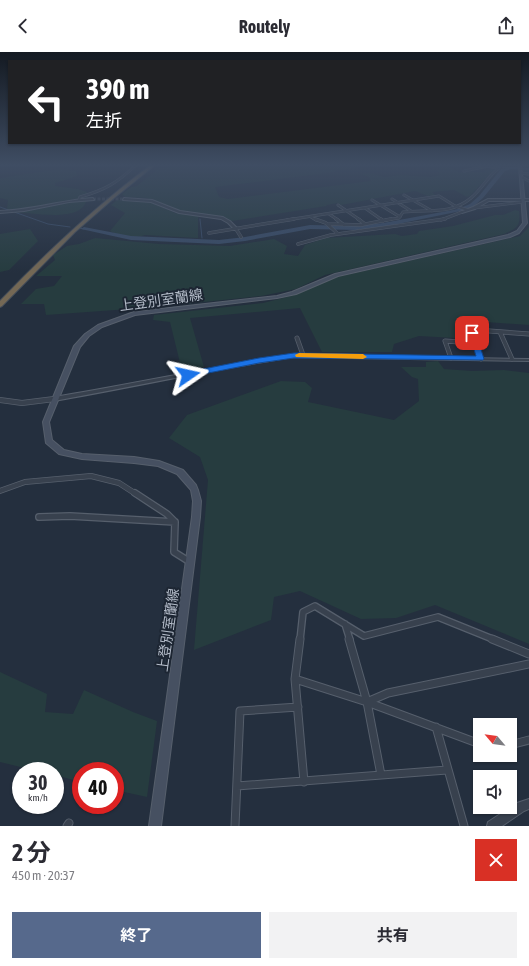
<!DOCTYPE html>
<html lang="ja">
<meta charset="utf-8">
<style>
body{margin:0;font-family:"Asap Condensed","Noto Sans JP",sans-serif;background:#f2f2f3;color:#2b2b33;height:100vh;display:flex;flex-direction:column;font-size:15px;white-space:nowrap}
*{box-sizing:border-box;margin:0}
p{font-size:13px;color:#7c7c81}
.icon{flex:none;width:22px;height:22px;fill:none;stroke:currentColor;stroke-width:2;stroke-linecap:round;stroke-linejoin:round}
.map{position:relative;height:774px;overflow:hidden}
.side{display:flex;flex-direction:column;background:#fff;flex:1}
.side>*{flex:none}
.banner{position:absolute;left:8px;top:8px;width:513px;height:84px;border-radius:0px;box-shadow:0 1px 3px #0004;background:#202124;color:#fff;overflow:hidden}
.needle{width:26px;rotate:299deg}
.buttons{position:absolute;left:473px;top:666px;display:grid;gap:8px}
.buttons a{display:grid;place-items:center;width:44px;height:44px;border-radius:0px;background:#fff;box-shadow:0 1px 3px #0004;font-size:20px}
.speed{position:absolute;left:12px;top:710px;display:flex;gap:8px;font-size:20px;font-weight:700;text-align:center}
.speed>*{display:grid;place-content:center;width:52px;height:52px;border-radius:50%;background:#fff;box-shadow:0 1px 3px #0004;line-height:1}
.speed small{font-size:10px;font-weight:400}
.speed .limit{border:6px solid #d22;background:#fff;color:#111}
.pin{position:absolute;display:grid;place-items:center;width:34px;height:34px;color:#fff;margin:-17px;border-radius:8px;box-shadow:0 2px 6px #0006}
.me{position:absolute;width:44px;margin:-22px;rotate:79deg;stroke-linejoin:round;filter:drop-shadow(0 0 3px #0008)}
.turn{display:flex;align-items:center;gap:14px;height:84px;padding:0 12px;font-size:18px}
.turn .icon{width:52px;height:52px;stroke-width:2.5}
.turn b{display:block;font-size:28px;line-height:34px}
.round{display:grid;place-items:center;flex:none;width:42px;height:42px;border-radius:0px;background:#f2f2f3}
.head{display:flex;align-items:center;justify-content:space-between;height:68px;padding:0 12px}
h1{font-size:24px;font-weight:700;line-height:30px}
.primary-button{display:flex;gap:8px;margin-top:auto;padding:8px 12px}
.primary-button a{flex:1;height:46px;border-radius:0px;background:#56698c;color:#fff;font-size:16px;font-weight:700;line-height:46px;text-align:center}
.primary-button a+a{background:#f2f2f3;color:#2b2b33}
header{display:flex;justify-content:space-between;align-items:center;height:52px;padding:0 12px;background:#fff;font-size:18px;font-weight:700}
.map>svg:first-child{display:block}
</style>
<header><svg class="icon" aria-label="back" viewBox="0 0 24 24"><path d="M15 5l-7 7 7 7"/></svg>Routely<svg class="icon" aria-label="share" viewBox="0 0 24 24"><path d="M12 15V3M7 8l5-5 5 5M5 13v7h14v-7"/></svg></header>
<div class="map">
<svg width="529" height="774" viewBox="0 0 529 774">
<rect width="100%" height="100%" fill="#242f3e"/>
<path fill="#263c3f" d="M172,113H372L334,119L335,120L215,135L219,145L228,147L371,129L369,125L361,122L369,121L384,125L401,123L430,125L440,123L438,118L441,114L438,113H450L449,115L459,120H483L487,117L494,118L470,144L467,145L454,138L432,140L435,143L428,144L415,139L341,153L337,151L327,153L326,154L232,169L180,159L147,146L125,145L122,142L131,135L137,134L159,116L176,115Z
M61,117L76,119L77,124L55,131V134L78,137L87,140C86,143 87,147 86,150C78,172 27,159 9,160L7,158L8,148L0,146V126Z
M117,148H139L150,150L175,161L198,164V186L145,183C136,187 118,184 110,179L125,161L111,153Z
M515,158L519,159C521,175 517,176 504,182L325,223L296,237L261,244L157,255L46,263L44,252H21L36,237L54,234L62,224H36L55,208L53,203L67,194L79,192L95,186L159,192L230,194L274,187L287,194L284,202L298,204L305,193L326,186L395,182L402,184L417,182L419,179L453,174L495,163H503Z
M529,175V273L486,270L457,277L455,286L419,284L394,292L392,300H322L300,256L190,266L204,315L182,319L170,270L153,268L154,263L263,251L291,244L337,225L520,184Z
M30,177L38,189L9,218L0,220V182Z
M438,309L444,317L472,319L504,318L529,321V592L435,553L396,566L361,567L300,539L274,545L271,568L194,598L208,428L200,405L169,386L187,363L281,329L305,330L312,336L308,350L394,368L419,349L418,327L412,325L401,315H426V310Z
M0,620L47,642L45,660L73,662L84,638L133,660L157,669L147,745L115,738V719H81V730L55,723V719H37L0,710Z"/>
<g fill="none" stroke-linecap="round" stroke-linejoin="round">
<path stroke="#394c67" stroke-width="1" d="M495,114L511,116
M0,155L48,172L70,175
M200,167L202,186
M79,176L84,177"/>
<path fill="#394c67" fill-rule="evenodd" d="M511,115L529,116V118L511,117L505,119L483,146L474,154L461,159L383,175L357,178L310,177L245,189L219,192L131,188L81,177L84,175L131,184L219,188L245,185L310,173L357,174L383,171L458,157L470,152L479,144L501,117Z"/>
<path stroke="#3a4453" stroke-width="3" stroke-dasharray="3 1.5" stroke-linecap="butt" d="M93,147H124"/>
<defs>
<path id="minor-far5" d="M464,119L488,114
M520,121L529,122
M521,125L529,129
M404,143L432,159
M392,147L411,159
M79,148L80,145C105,138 117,131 136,113
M372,148L400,165
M338,153L360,168
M365,156L382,168
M474,156L523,150
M329,162L338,168
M311,165L316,168
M287,168L439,144L455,154L468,158
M386,168L399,166L403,160C427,157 451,163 471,146C482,137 488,124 499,116L486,114
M441,168L462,160"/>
<path id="minor-far4" d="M315,167L326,171L338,182
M336,167L344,173
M358,167L365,172
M381,167L383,169
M327,172L361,173L391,167
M236,177L241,185
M209,181L294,167
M298,192L331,183L445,167"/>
<path id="minor-far3" d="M500,280L512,307
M297,286L303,303
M451,306L445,289L475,291
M481,307L472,282L476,278L529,282"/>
<path id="minor-far2" d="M0,348L22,351L54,347
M0,439L25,430L91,424L119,431L136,442"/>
<path id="minor-far1" d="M135,441L167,462L175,470L174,500L190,510
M39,465L70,464L175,470
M345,572L350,588
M300,588L303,560L315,554L364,584L438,565L495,588"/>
<path id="minor" d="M349,587L367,650L381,723
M492,587L529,602
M295,627L300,587
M367,650L388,641L529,612
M436,675L464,774
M510,693L529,688
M304,730L295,627L367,650L480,692
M237,734L447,718
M67,774L69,771
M235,774L240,659L298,655"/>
<path id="tertiary" d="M93,146L94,148L69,150L24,159L0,161V159C32,158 62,148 93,146Z
M124,146L152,148L180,159L223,165L230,169L238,177L235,178L228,171L221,167L179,161L151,150L123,148Z
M488,147H529V149H489L475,157L462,161L460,160L473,155Z
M294,303L529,307V309L294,305C214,317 134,335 54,349L51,347L54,345C134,332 214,314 294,303Z
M529,747V757L524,759L502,774H487L488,770L517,751Z"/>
<path id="secondary" d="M519,113H521L527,171L519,181L510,185L338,224L296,242L277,246L135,263L102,275L89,284L80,295L49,370L52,388L64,398L82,402L134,405L159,409L183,418L196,433L198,438L201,449L200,465L161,774H149L192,465L193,449L191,438L177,422L158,414L134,411L82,407L59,402L46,391L43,370L74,294L85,282L98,273L134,260L277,244L292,240L335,222L508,183L517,179L523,171Z"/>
<path id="motorway" d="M151,113H155L114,146L75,180L2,254L0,255V249C47,200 96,154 151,113Z"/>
</defs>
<use href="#minor-far5" stroke="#565f6c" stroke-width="3"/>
<use href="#minor-far4" stroke="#565f6c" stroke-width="3.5"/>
<use href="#minor-far3" stroke="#565f6c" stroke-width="5"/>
<use href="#minor-far2" stroke="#565f6c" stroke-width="6"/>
<use href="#minor-far1" stroke="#565f6c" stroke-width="8"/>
<use href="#minor" stroke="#565f6c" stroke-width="9"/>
<use href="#tertiary" stroke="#565f6c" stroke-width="2"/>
<use href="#secondary" stroke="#565f6c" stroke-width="2"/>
<use href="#motorway" stroke="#434c59" stroke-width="2"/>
<use href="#minor-far5" stroke="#38414e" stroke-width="2"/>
<use href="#minor-far4" stroke="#38414e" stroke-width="2.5"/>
<use href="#minor-far3" stroke="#38414e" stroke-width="3.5"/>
<use href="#minor-far2" stroke="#38414e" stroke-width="4.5"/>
<use href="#minor-far1" stroke="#38414e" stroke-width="5.5"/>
<use href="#minor" stroke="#38414e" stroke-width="7"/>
<use href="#tertiary" fill="#38414e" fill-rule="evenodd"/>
<use href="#secondary" fill="#465061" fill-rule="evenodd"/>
<use href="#motorway" fill="#746855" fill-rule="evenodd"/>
</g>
<linearGradient id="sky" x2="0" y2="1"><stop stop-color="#141a22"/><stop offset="0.51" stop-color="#3f4d63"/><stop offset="1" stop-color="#3f4d63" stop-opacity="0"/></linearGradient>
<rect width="529" height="221" fill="url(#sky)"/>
<path fill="#1a73e8" stroke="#114b97" d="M470,279H472L476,281L484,307L483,308L294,306L259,311L188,325L184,323L188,320L259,306L294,301L476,304L469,281Z"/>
<path fill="#f59e0b" d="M299,301L363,302L367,305L363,307L296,305L295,303Z"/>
<g text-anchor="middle" stroke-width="4" stroke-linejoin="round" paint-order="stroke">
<g font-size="14" fill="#b4bcc9" stroke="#1d2633">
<text transform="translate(161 248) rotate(-8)" y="5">上登別室蘭線</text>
<text transform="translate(168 578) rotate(-82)" y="5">上登別室蘭線</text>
</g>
</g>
</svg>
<div class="buttons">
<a><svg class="needle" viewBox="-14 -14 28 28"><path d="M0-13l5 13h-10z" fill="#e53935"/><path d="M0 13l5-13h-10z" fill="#7c7c81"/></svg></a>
<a><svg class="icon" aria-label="sound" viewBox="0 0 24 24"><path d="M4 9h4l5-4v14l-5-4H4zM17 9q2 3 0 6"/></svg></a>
</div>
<div class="speed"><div>30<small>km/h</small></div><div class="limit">40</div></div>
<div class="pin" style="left:472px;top:281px;background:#d93025"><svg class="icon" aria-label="arrive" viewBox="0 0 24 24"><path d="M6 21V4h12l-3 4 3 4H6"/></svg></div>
<svg class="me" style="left:188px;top:323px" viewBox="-20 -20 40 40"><path d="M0-17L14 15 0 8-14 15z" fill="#1a73e8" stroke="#fff" stroke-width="4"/></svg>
<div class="banner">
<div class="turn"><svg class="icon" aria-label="left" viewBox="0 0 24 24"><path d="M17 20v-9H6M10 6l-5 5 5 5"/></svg><div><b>390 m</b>左折</div></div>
</div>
</div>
<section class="side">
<div class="head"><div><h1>2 分</h1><p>450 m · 20:37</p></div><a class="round" style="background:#d93025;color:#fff"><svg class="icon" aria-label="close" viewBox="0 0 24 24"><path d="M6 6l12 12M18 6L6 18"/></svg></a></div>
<div class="primary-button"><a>終了</a><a>共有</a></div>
</section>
